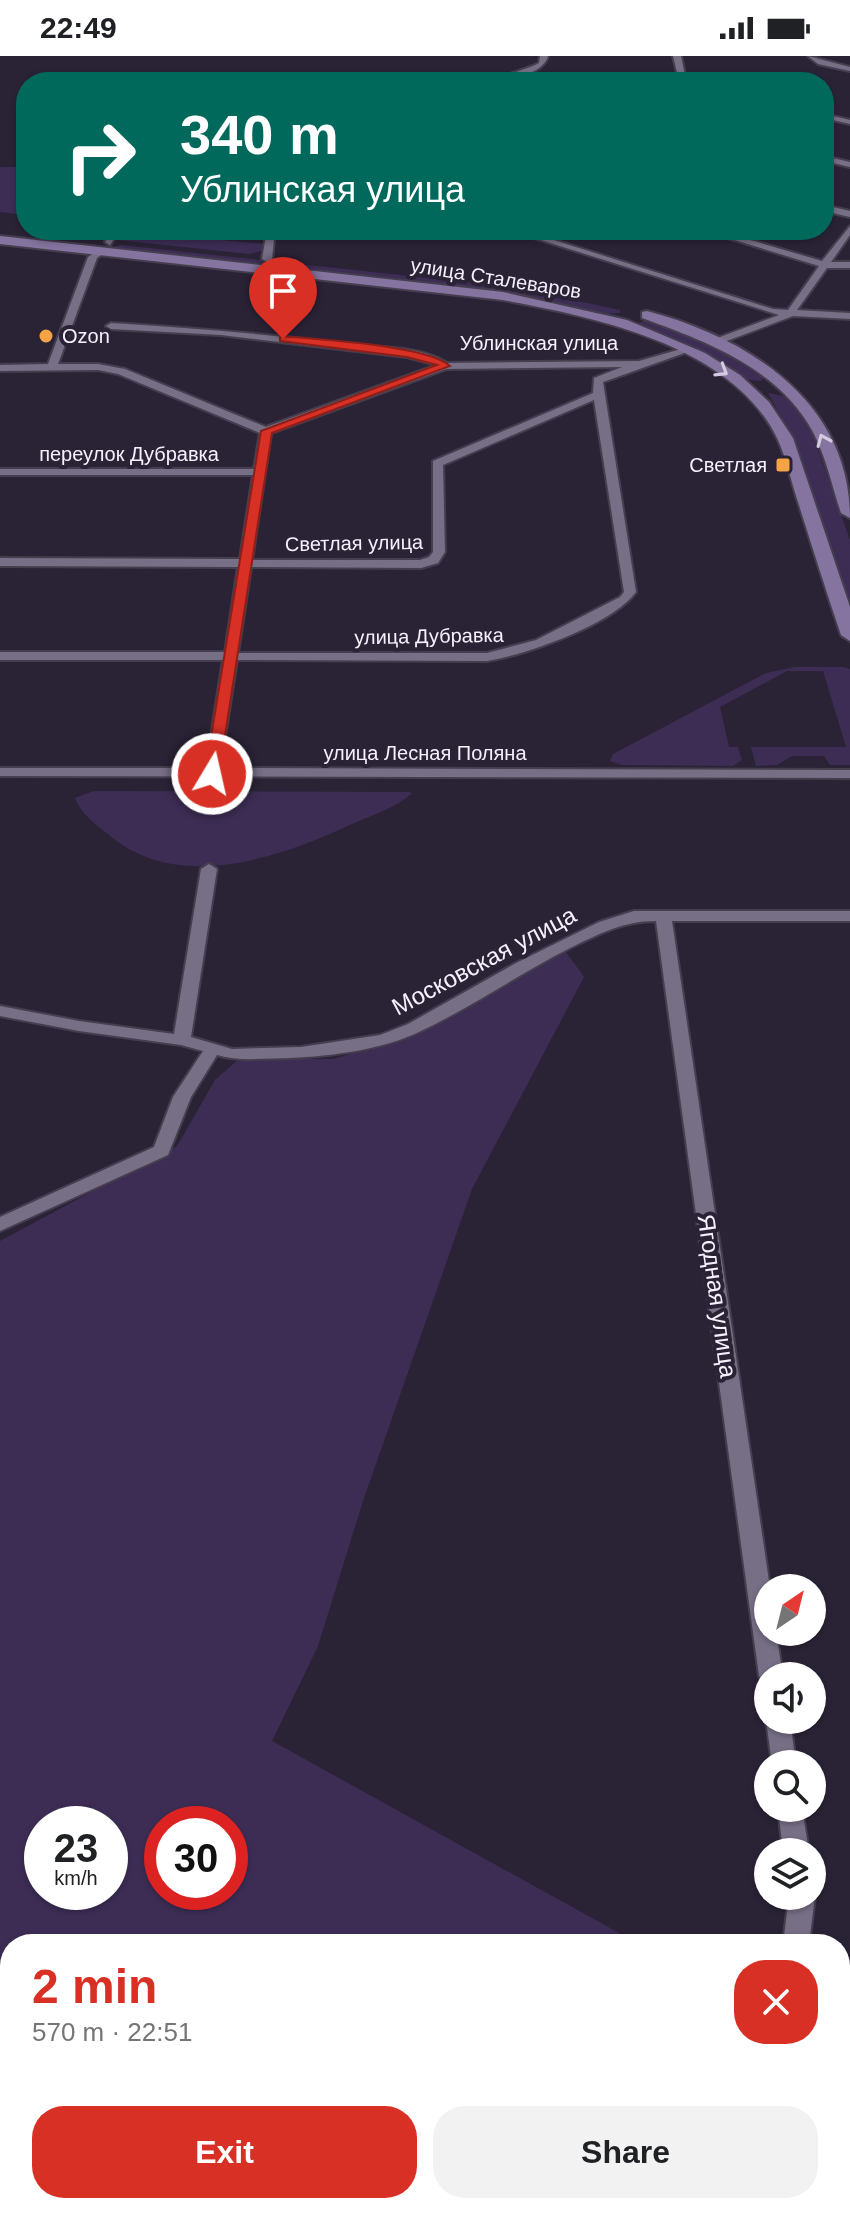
<!DOCTYPE html>
<meta charset="utf-8">
<style>
body{margin:0;font-family:Arial,sans-serif;background:#f2f2f2;color:#202124;height:100vh;display:flex;flex-direction:column;font-size:30px;white-space:nowrap}
*{box-sizing:border-box;margin:0}
p{font-size:26px;color:#757577}
.icon{flex:none;width:44px;height:44px;fill:none;stroke:currentColor;stroke-width:2;stroke-linecap:round;stroke-linejoin:round}
.map{position:relative;flex:1;overflow:hidden}
.side{position:absolute;left:0px;top:1878px;width:850px;height:280px;display:flex;flex-direction:column;background:#fff;border-radius:32px 32px 0 0;box-shadow:0 2px 6px #0004}
.side>*{flex:none}
.top-card{position:absolute;left:16px;top:16px;width:818px;height:168px;border-radius:32px;box-shadow:0 2px 6px #0004;background:#00695c;color:#fff;overflow:hidden}
.needle{width:52px;rotate:35deg}
.fabs{position:absolute;left:754px;top:1518px;display:grid;gap:16px}
.fabs a{display:grid;place-items:center;width:72px;height:72px;border-radius:50%;background:#fff;box-shadow:0 2px 6px #0004;font-size:40px}
.speed{position:absolute;left:24px;top:1750px;display:flex;gap:16px;font-size:40px;font-weight:700;text-align:center}
.speed>*{display:grid;place-content:center;width:104px;height:104px;border-radius:50%;background:#fff;box-shadow:0 2px 6px #0004;line-height:1}
.speed small{font-size:20px;font-weight:400}
.speed .limit{border:12px solid #d22;background:#fff;color:#111}
.pin{position:absolute;display:grid;place-items:center;width:68px;height:68px;color:#fff;margin:-82px -34px;border-radius:50% 50% 50% 0;rotate:-45deg;box-shadow:0 0 8px #0007}
.pin .icon{rotate:45deg}
.me{position:absolute;width:88px;margin:-44px;rotate:9deg;stroke-linejoin:round;filter:drop-shadow(0 0 6px #0008)}
.turn{display:flex;align-items:center;gap:28px;height:168px;padding:0 32px;font-size:36px}
.turn .icon{width:104px;height:104px;stroke-width:2.5}
.turn b{display:block;font-size:56px;line-height:68px}
.round{display:grid;place-items:center;flex:none;width:84px;height:84px;border-radius:32px;background:#f2f2f2}
.headline{display:flex;align-items:center;justify-content:space-between;height:136px;padding:0 32px}
h1{font-size:48px;font-weight:700;line-height:60px;color:#d93025}
.cta{display:flex;gap:16px;margin-top:auto;padding:16px 32px}
.cta a{flex:1;height:92px;border-radius:32px;background:#d93025;color:#fff;font-size:32px;font-weight:700;line-height:92px;text-align:center}
.cta a+a{background:#f2f2f2;color:#202124}
.status{display:flex;justify-content:space-between;align-items:center;height:56px;padding:0 40px;background:#fff;direction:ltr}
.status svg{height:22px;fill:currentColor}
.map>svg:first-child{display:block}
</style>
<div class="status"><b>22:49</b><svg viewBox="0 0 49 12"><path d="M0 12V9h3v3zM5 12V6h3v6zM10 12V3h3v9zM15 12V0h3v12zM26 1h20v11H26zM47 4h2v5h-2z"/></svg></div>
<div class="map">
<svg width="850" height="2158" viewBox="0 0 850 2158">
<rect width="100%" height="100%" fill="#2a2336"/>
<path fill="#3d2d55" fill-rule="evenodd" d="M0,111H26V159L0,156Z
M119,174L265,188L264,194L250,198L117,184Z
M120,189L513,231L620,254V257L604,258L512,238L109,193Z
M647,264L713,289L764,320L761,325L743,323L712,303L638,267Z
M768,337L788,341L811,374L850,484V556L791,379Z
M795,611H843L850,613V709H830L824,700H792L777,709L756,710L751,691H846L823,615H787L720,651L729,691H738L742,704L733,710L622,709L610,705L613,698L766,617Z
M94,735L408,736L412,737C396,752 372,759 352,768C279,802 177,838 108,778C95,768 81,758 75,742Z
M566,896L584,921L472,1133L363,1445L318,1590L272,1685L639,1888H10V2148H547L539,2158H0V1185L177,1090L215,1024L239,1003H333L406,982L497,927ZM42,1768H110V1836H42ZM162,1768H230V1836H162Z"/>
<g fill="none" stroke-linecap="round" stroke-linejoin="round">
<defs>
<path id="minor" d="M540,0H548C543,19 505,26 487,26L533,10L539,7Z
M673,0H681L686,24L691,26L679,25Z
M808,0L850,11V15L818,8Z
M824,58L850,64V68L824,62Z
M824,100L850,106V111L824,105Z
M824,149L850,155V161L824,155Z
M850,170V179L831,206H850V212H827L797,254L850,257V263L793,260L716,289L711,286L712,284L779,259L509,174H522L773,253L788,254L819,210L702,174H716L822,205Z
M112,174H120L110,189L105,186Z
M267,174H275L272,203L267,206L262,203Z
M101,192L106,195L97,202L58,308H98L125,313L266,371L437,309L407,301L221,279L111,273L106,270L111,267C194,272 275,279 357,289C385,292 423,291 447,307L639,305L688,291L693,294L603,326L636,536C613,568 526,599 487,605L237,604L220,712L850,714V722L0,720V712H206L223,604H0V596H225L238,511L0,510V502L240,503L253,419H0V413H254L260,377L118,318L98,314L0,315V309L48,308L88,201ZM622,311L594,322L593,337L433,405V496L429,501L420,504H252L271,377L446,313ZM594,344L624,536L620,541L536,584L487,597H238L251,511L421,512L438,507L445,496L443,409Z
M209,808L217,813L191,981L232,993L301,991L380,979L408,968L516,907L599,866L634,855H850V865H672L770,1532L768,1576H776L783,1620H768V1629L763,1627L759,1620L656,865C623,865 599,878 570,892C519,918 472,951 421,975C382,994 332,1000 290,1002C266,1002 240,1006 217,999L191,1041L168,1099L0,1175V1161L154,1091L173,1041L203,995L181,989L79,975L0,960V950L79,965L174,978L201,813Z
M768,1660V1664H790L796,1708H772L766,1664Z
M778,1752H802L809,1796H783Z
M812,1834L815,1840L809,1888H783L789,1840H812Z
M653,2148H685L681,2158H649Z"/>
<path id="secondary" d="M0,180L503,236L627,264L705,297L740,319L769,346L793,382L850,551V585L841,579C826,535 812,490 798,446C791,425 786,401 777,382C732,289 594,261 503,244L0,188Z
M647,255C749,282 850,346 850,462L841,457C832,430 826,401 813,376C779,312 705,285 642,262V256Z"/>
</defs>
<use href="#minor" stroke="#453e4e" stroke-width="4"/>
<use href="#secondary" stroke="#453e4e" stroke-width="4"/>
<use href="#minor" fill="#776f86" fill-rule="evenodd"/>
<use href="#secondary" fill="#84749f" fill-rule="evenodd"/>
</g>
<defs><path id="oneway-chevron" d="M-2-3.5L2.5 0L-2 3.5" fill="none" stroke-width="1.6" stroke-linecap="round" stroke-linejoin="round" transform="scale(2)"/></defs>
<g stroke="#d3cbe1">
<use href="#oneway-chevron" transform="translate(722 315) rotate(32)"/>
<use href="#oneway-chevron" transform="translate(823 384) rotate(-113)"/>
</g>
<path fill="#d93025" stroke="#8d1f18" stroke-width="2" d="M283,280C319,284 427,289 450,310L272,377L219,718L212,722L205,718L261,375L437,309L407,301L280,285V281Z"/>
<g fill="#f5a345" stroke="#2a2336" stroke-width="3">
<circle cx="46" cy="280" r="8"/>
<rect x="775" y="401" width="16" height="16" rx="4"/>
</g>
<g text-anchor="middle" stroke-width="8" stroke-linejoin="round" paint-order="stroke">
<g font-size="20" fill="#f5f0fd" stroke="#2a2336">
<text transform="translate(496 222) rotate(9)" y="7">улица Сталеваров</text>
<text x="539" y="294">Ублинская улица</text>
<text x="129" y="405">переулок Дубравка</text>
<text transform="translate(354 487) rotate(-1)" y="7">Светлая улица</text>
<text transform="translate(429 580) rotate(-1)" y="7">улица Дубравка</text>
<text x="425" y="704">улица Лесная Поляна</text>
</g>
<g font-size="20" fill="#f5f0fd" stroke="#2a2336" text-anchor="start">
<text x="62" y="287">Ozon</text>
<text x="767" y="416" text-anchor="end">Светлая</text>
</g>
<g font-size="24" fill="#f5f0fd" stroke="#2a2336">
<text transform="translate(484 905) rotate(-28)" y="8">Московская улица</text>
<text transform="translate(717 1240) rotate(82)" y="8">Ягодная улица</text>
</g>
</g>
</svg>
<div class="fabs">
<a><svg class="needle" viewBox="-14 -14 28 28"><path d="M0-13l5 13h-10z" fill="#e53935"/><path d="M0 13l5-13h-10z" fill="#757577"/></svg></a>
<a><svg class="icon" aria-label="sound" viewBox="0 0 24 24"><path d="M4 9h4l5-4v14l-5-4H4zM17 9q2 3 0 6"/></svg></a>
<a><svg class="icon" aria-label="search" viewBox="0 0 24 24"><circle cx="10" cy="10" r="6"/><path d="M15 15l6 6"/></svg></a>
<a><svg class="icon" aria-label="layers" viewBox="0 0 24 24"><path d="M12 4l9 5-9 5-9-5zM3 14l9 5 9-5"/></svg></a>
</div>
<div class="speed"><div>23<small>km/h</small></div><div class="limit">30</div></div>
<div class="pin" style="left:283px;top:283px;background:#d93025"><svg class="icon" aria-label="arrive" viewBox="0 0 24 24"><path d="M6 21V4h12l-3 4 3 4H6"/></svg></div>
<svg class="me" style="left:212px;top:718px" viewBox="-20 -20 40 40"><circle r="17" fill="#d93025" stroke="#fff" stroke-width="3"/><path d="M0-11L8 9 0 5-8 9z" fill="#fff"/></svg>
<div class="top-card">
<div class="turn"><svg class="icon" aria-label="right" viewBox="0 0 24 24"><path d="M7 20v-9h11M14 6l5 5-5 5"/></svg><div><b>340 m</b>Ублинская улица</div></div>
</div>
<section class="side">
<div class="headline"><div><h1>2 min</h1><p>570 m · 22:51</p></div><a class="round" style="background:#d93025;color:#fff"><svg class="icon" aria-label="close" viewBox="0 0 24 24"><path d="M6 6l12 12M18 6L6 18"/></svg></a></div>
<div class="cta"><a>Exit</a><a>Share</a></div>
</section>
</div>
